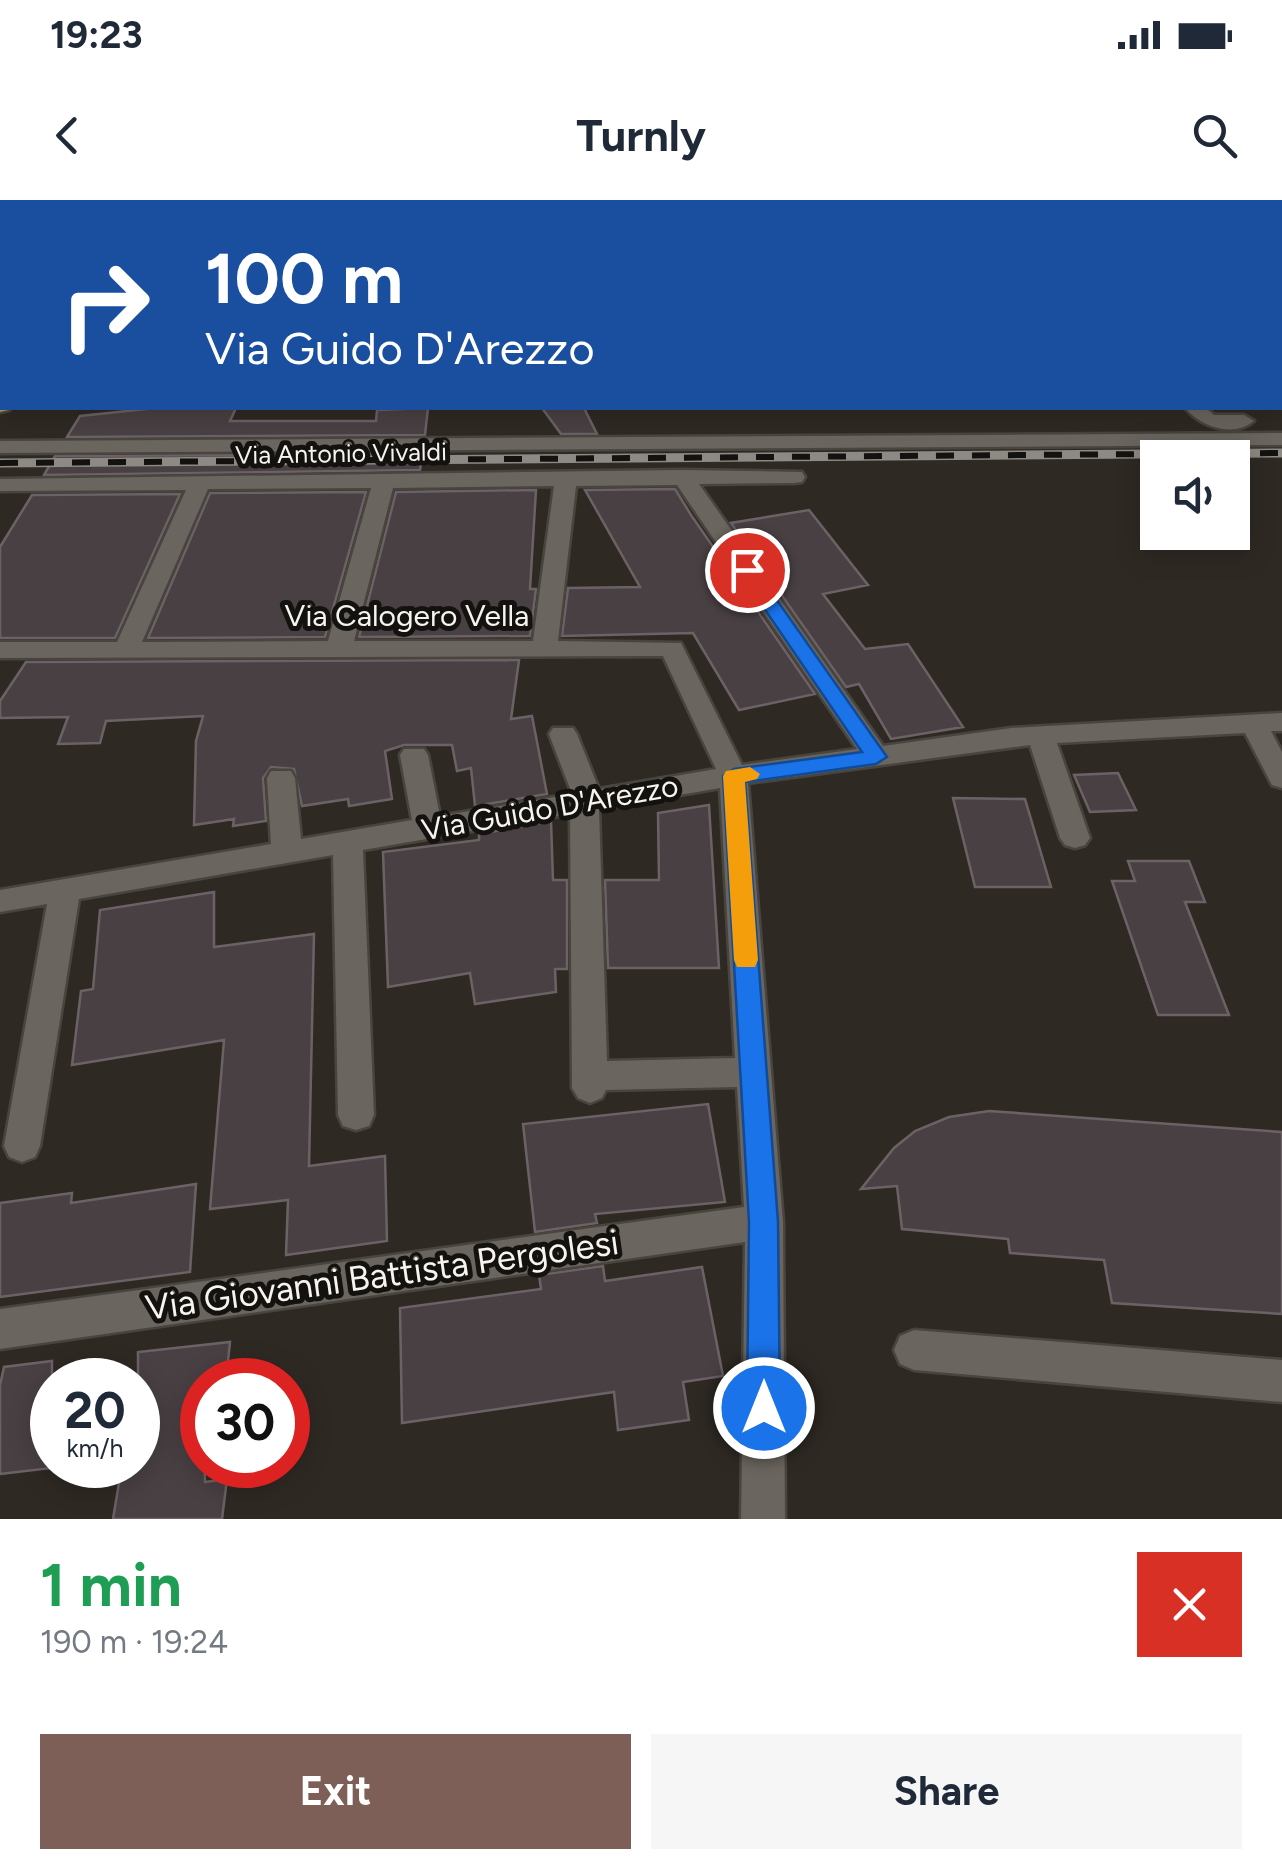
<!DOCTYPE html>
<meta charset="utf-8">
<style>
body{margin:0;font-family:Figtree,sans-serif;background:#f6f6f7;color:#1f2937;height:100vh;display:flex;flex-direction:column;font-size:38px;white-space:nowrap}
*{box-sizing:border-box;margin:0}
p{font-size:32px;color:#747a83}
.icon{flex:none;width:55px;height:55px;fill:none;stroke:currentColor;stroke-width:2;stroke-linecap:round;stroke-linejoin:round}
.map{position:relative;height:1319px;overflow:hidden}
.sheet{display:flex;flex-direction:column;background:#fff;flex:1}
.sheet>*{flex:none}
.guide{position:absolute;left:0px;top:0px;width:1282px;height:210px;box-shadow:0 5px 25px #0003;background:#1a4fa0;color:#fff;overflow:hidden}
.controls{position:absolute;left:1140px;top:240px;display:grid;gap:20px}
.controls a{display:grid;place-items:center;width:110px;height:110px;border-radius:0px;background:#fff;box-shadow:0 5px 25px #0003;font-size:50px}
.speed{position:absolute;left:30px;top:1158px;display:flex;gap:20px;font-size:50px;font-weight:700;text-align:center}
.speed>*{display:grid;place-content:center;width:130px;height:130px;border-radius:50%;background:#fff;box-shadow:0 5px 25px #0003;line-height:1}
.speed small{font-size:25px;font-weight:400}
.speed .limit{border:15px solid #d22;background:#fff;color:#111}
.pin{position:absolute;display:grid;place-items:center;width:85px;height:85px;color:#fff;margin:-42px;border:5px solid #fff;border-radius:50%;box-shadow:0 2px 10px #0007}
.me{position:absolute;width:110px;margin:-55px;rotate:0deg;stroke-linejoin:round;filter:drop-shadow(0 0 8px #0008)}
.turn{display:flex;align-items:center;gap:35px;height:210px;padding:0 40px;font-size:45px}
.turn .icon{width:130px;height:130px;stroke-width:2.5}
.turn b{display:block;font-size:70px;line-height:85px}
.round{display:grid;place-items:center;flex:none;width:105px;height:105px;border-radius:0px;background:#f6f6f7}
.summary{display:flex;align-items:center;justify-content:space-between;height:170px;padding:0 40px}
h1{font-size:60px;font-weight:700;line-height:75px;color:#1e9e55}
.cta{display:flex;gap:20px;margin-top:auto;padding:20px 40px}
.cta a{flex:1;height:115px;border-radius:0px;background:#7e5f58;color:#fff;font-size:40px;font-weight:700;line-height:115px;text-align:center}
.cta a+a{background:#f6f6f7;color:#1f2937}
.status{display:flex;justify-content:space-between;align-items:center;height:70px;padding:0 50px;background:#fff;direction:ltr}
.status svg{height:28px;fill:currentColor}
header{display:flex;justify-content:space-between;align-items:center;height:130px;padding:0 40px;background:#fff;font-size:45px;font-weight:700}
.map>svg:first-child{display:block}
</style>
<div class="status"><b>19:23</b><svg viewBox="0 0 49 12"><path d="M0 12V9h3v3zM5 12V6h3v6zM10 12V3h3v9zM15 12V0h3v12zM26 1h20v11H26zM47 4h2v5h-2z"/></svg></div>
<header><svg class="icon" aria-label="back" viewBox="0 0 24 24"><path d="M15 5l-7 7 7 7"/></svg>Turnly<svg class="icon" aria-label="search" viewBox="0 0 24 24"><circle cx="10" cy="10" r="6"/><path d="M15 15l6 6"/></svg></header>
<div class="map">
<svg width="1282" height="1319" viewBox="0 0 1282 1319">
<rect width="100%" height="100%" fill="#2e2923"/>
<path fill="#494043" stroke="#6c6266" stroke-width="2.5" d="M156,208H236L230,221H376L377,210L428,208L425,235L67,237L80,216Z
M542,208H584L597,234H561Z
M422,254L420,270L44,275L55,256Z
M675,289L691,315L815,494L739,510L693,433L562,436L568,388L640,387L585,290Z
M536,290L530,389H536L530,436L359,437L396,292Z
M366,292L325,437L148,438L210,293Z
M180,294L115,438H0V347L32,295Z
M809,310L868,385L823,394L865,449L908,444L963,527L891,539L859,484L846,487L731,323Z
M519,460L511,519L532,516L547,594L475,606L471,568L457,571L452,545H404L385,551L392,599L349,606L348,599L302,606L294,569L271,567L263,578L266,621L233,626L234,619L194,625L196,541L203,516L106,521L100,543L58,544L68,517L0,518V501L26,462Z
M1118,573L1136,610L1090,612L1074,575Z
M953,598L1025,599L1051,687H975Z
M709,605L719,768H608L605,680H659L658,613Z
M551,621L553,680H567V769H555L556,792L475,804L470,773L388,787L383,652L479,640V634Z
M1128,661H1189L1205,702H1185L1229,815H1158L1112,681H1135Z
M214,692V747L314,734L309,966L385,956L387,1041L286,1055L288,1000L210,1009L224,840L72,865L81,791L93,789L100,710Z
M708,904L725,1002L595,1014L597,1023L535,1032L523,924Z
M989,911L1282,932V1114L1112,1103L1104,1060L1010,1053L1008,1039L902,1029L897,986L861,989L894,948L915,931L949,917Z
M196,984L190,1072L0,1097V1003L72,993L71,1003Z
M603,1066L605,1081L702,1067L723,1176L683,1182L689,1220L618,1230L614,1192L402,1223L400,1108L541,1089L539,1075Z
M230,1142L226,1180H202L205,1282L227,1279L222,1319H113L122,1265H138V1152Z
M52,1161V1268L0,1274V1185L4,1167Z"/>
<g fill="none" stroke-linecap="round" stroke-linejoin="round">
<defs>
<path id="minor" d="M83,0H187L82,2Z
M501,0H518L520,2H503Z
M575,0H591V2H576Z
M611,0H689L610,2Z
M771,0H790L792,2H773Z
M880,0H896L897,2H882Z
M1207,0H1223L1224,2H1209Z
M1235,0H1255L1257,2H1237Z
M1280,39L1282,40V50L1280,49Z
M1280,108H1282V119H1280Z
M2,138V153L0,154V139Z
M1185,208H1206L1214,215H1244L1254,221C1233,238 1201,227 1185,208Z
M1282,233V245L0,253V241Z
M682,270L802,272L805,277L802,282L794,283L699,284L883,546L1011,528L1282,513V531H1271L1282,552V588L1272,585L1245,533L1057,543L1090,638L1085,645L1075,648L1065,645L1060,638L1030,545L748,583L783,1022L785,1319H741L745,1042L0,1149V1109L744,1007L737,887L606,890L602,898L590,903L578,898L572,888L570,614L363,650L374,915L369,926L356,930L343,926L338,915L333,655L79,699L40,946L35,957L22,962L9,957L4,946L47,704L0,712V690L271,644L267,578L271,571H291L295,578L301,639L412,620L400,555L404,549H424L428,555L440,616L572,594L549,534L553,528H573L577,534L599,589L716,569L663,456L0,458V442H117L186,290L0,291V279ZM677,285L857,549L742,565L681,443L558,441L576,286ZM554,286L533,441H354L393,288ZM371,288L328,441L142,442L208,289ZM720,588L735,858L607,861L599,609Z
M914,1130L1282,1160V1202L914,1170L900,1164L894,1150L900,1136Z"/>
<path id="major" d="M1280,2H1282V12H1280Z
M0,48H2V58H0Z
M0,200L2,208H11L9,210L0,212Z"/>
</defs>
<use href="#minor" stroke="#48443e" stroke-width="5"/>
<use href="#major" stroke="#48443e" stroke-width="5"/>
<use href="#minor" fill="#6a655e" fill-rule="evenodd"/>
<use href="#major" fill="#ab9753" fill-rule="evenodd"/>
<defs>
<path id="rail" d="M0,263L1282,253"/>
</defs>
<use href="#rail" stroke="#8d8984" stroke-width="9"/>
<use href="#rail" stroke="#14120f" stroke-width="6" stroke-dasharray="18" stroke-linecap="butt"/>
</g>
<path fill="#1a73e8" stroke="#114b97" stroke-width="2.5" d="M747,364L753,366L887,557L876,564L745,582L778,1022L780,1208L775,1219L764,1224L752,1219L747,1208L749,1022L723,576L734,569L862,552L738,370Z"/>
<path fill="#f59e0b" d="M750,567L760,574L757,579L745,582L758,760L755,767H737L734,760L723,576L726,571Z"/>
<g text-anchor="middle" stroke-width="10" stroke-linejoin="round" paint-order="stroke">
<g font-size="25" fill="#f7f4f0" stroke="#14120f">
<text transform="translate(341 253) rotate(-1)" y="9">Via Antonio Vivaldi</text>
</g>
<g font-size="30" fill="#f7f4f0" stroke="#14120f">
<text x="407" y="426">Via Calogero Vella</text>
<text transform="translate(550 608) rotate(-10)" y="10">Via Guido D'Arezzo</text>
</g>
<g font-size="35" fill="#f7f4f0" stroke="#14120f">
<text transform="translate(382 1075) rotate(-8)" y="12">Via Giovanni Battista Pergolesi</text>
</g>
</g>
</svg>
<div class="controls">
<a><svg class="icon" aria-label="sound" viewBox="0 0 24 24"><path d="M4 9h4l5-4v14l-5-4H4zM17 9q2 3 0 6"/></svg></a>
</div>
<div class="speed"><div>20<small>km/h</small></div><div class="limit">30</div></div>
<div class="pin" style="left:747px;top:370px;background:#d93025"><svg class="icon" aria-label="arrive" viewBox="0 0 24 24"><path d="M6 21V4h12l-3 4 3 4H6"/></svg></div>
<svg class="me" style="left:764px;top:1208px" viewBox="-20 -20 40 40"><circle r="17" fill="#1a73e8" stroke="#fff" stroke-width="3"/><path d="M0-11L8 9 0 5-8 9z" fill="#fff"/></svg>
<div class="guide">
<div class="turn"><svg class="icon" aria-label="right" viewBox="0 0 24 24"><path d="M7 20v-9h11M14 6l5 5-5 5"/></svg><div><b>100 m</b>Via Guido D'Arezzo</div></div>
</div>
</div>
<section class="sheet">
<div class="summary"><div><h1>1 min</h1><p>190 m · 19:24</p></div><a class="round" style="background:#d93025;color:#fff"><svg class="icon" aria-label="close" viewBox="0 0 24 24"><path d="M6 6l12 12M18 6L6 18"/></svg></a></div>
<div class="cta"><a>Exit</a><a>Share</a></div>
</section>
